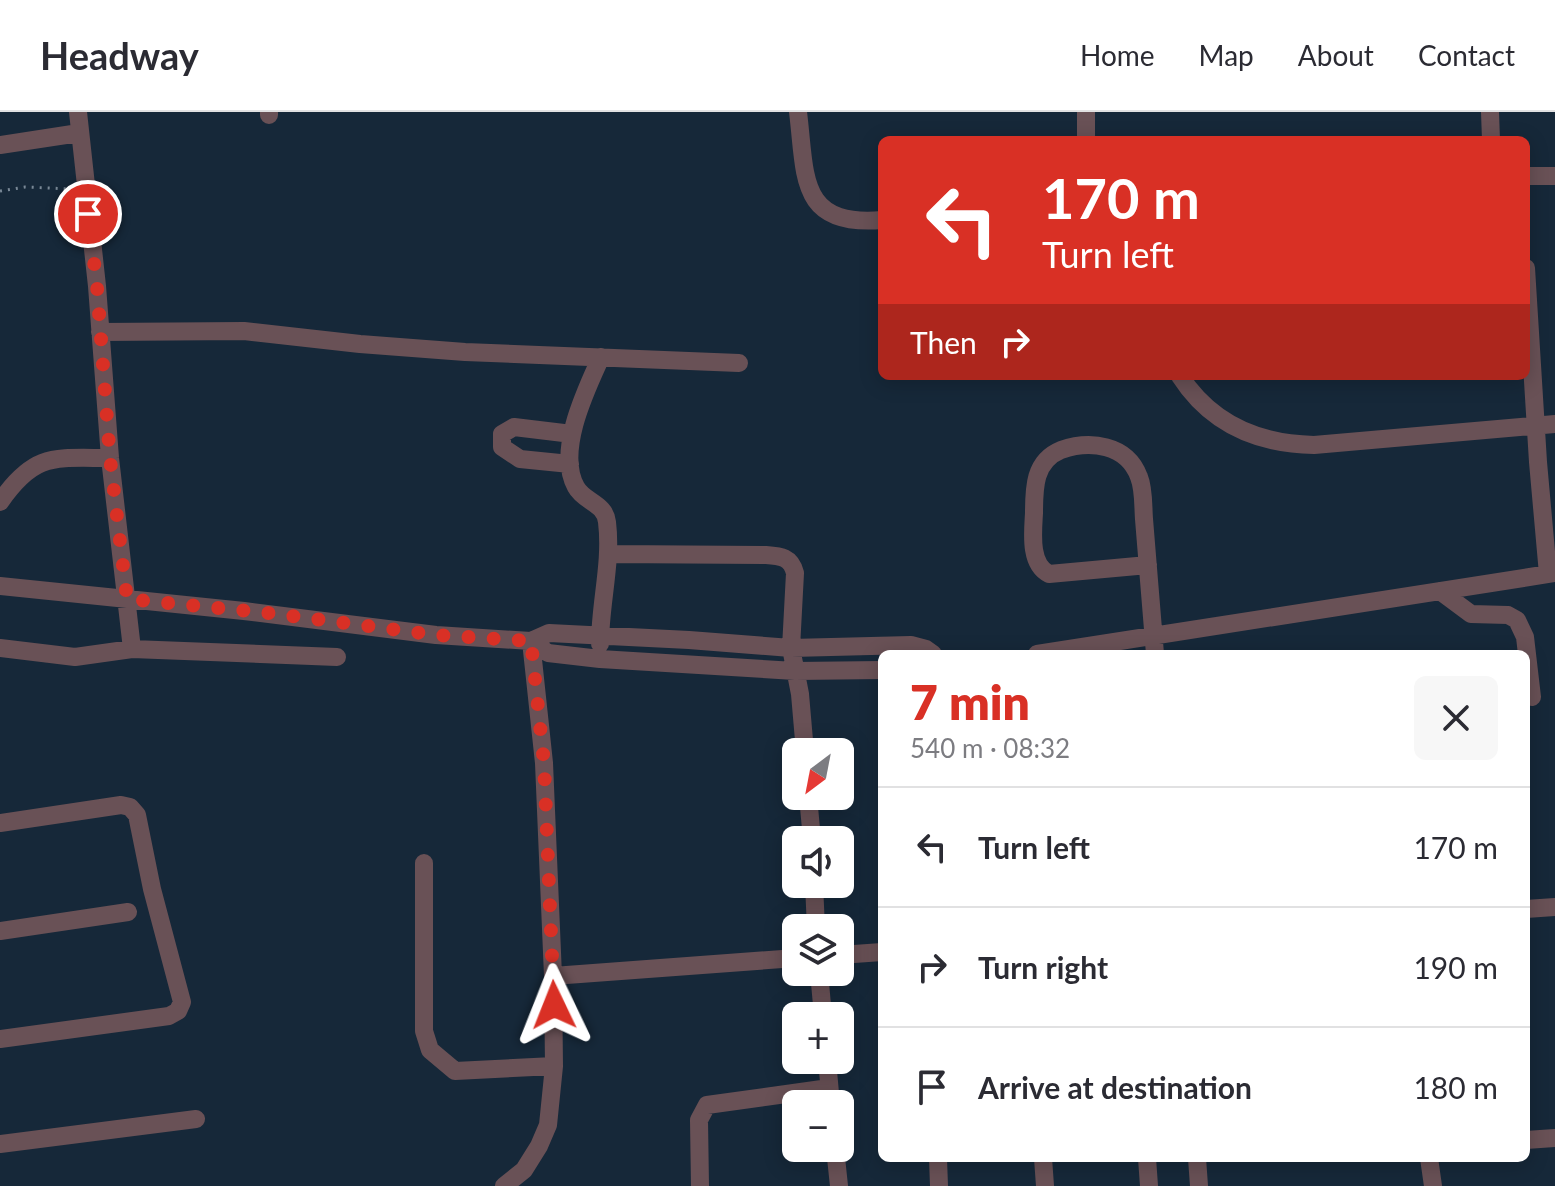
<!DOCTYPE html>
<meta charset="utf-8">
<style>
body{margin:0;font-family:Lato,sans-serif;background:#f7f7f7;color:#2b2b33;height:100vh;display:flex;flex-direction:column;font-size:30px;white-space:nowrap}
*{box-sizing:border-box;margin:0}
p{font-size:26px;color:#7c7c81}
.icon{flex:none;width:44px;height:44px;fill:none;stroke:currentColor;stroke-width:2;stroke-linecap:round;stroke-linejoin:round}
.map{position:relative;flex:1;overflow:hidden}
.details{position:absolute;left:878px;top:538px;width:652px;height:512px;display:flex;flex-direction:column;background:#fff;border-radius:12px;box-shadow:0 4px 20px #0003}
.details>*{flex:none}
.hud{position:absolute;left:878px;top:24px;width:652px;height:244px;border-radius:12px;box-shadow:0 4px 20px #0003;background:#d93025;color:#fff;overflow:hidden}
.needle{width:52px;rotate:212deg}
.tools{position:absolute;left:782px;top:626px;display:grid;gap:16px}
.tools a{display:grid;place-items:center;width:72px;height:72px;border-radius:12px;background:#fff;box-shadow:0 4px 20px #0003;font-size:40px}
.pin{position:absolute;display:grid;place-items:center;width:68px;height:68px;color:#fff;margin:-34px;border:4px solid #fff;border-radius:50%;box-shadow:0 2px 8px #0007}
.me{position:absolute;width:88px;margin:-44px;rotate:358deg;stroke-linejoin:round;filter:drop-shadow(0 0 6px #0008)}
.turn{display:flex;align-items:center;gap:28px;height:168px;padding:0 32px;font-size:36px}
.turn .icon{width:104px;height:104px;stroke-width:2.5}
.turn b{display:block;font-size:56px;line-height:68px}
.then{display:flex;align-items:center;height:76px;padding:0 32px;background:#0003;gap:16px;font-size:30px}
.round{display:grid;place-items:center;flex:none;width:84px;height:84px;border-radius:12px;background:#f7f7f7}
.summary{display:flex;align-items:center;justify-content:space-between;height:136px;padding:0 32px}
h1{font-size:48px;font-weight:800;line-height:60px;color:#d93025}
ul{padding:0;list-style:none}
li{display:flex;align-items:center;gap:24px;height:120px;padding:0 32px;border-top:2px solid #e1e1e2}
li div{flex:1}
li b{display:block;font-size:30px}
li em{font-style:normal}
header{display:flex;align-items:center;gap:48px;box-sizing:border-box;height:112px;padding:0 40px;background:#fff;border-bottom:2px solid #e1e1e2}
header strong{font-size:38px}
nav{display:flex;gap:44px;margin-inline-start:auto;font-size:28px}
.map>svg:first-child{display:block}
</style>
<header>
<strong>Headway</strong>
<nav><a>Home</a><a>Map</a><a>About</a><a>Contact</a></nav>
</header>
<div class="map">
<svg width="1555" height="1074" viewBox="0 0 1555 1074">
<rect width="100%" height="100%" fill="#162839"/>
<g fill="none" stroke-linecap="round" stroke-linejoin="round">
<path stroke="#798896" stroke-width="3" stroke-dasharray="2 6" stroke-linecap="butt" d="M0,79L25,75L72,77"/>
<path stroke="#695156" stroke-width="18" d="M78,0L97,174L110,346L132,537
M269,0V3
M798,0C806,64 798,115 882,108
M1086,0V28
M1490,0L1491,28
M0,33L79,21
M1526,64H1555
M1526,156L1538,350L1548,462
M100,220L244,219L360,232L465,240L739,251
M1180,264C1211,312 1259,332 1314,333L1555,312
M570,352L520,347L502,335V322L514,315L572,322
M0,390C35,340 54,346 110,346
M610,442L766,443C781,444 791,445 795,461L791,536L800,582L805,640
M1148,453L1049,462C1029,452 1033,420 1034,401C1034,376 1034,349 1061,338C1090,328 1127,332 1139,365C1144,377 1143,394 1144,407C1148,452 1151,497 1155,542
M0,474L244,499L436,523L531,529L549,521L689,528L791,536L911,533L926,537L933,542
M1440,479L1471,502L1508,503L1517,508L1525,525L1532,585
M531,529L548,541L600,547L795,559L882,558
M600,532C600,491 612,451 607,410C605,391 584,390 576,375C556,339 586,278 601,245
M0,536L75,545L132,537L337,545
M1037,542L1555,461
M808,684L812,728
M0,711L121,693L130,695L137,703L152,777L182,890L178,899L169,904L0,927
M424,751V919L430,938L455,959L554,954
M814,772L816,816
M1526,797L1555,795
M0,819L128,800
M840,843L882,840
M819,860L823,904
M553,864L796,846
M827,948L831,992
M1526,1028L1555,1026
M0,1032L196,1007
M835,1036L839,1074
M938,1046L939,1074
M1043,1046L1045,1074
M1147,1046L1149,1074
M1197,1046L1199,1074
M1429,1046L1433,1074
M504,1074L524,1058L539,1034L548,1013L554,954L553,864L544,651L531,529
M700,1074L699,1008L707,993L829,976"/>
</g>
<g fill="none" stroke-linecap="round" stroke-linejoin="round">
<path stroke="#d93025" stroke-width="14" stroke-dasharray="0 25.2" d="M88,102L97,174L110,346L127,487L269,501L436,523L531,529L544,651L554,893"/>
</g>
</svg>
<div class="tools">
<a><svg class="needle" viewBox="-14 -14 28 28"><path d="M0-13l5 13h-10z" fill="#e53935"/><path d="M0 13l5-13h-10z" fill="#7c7c81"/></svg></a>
<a><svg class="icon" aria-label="sound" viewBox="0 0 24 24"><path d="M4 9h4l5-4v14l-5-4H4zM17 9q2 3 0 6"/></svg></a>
<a><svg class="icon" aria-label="layers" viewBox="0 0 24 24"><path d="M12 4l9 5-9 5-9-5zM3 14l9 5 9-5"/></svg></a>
<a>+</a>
<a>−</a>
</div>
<div class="pin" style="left:88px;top:102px;background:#d93025"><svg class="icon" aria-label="arrive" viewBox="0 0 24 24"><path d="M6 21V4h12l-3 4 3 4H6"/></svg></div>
<svg class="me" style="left:554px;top:893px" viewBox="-20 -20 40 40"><path d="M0-17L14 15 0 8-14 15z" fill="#d93025" stroke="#fff" stroke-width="4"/></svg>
<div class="hud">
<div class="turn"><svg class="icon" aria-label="left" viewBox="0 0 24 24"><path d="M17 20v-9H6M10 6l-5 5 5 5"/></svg><div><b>170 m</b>Turn left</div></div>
<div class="then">Then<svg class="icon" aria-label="right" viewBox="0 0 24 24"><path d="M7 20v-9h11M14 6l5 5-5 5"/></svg></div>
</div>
<section class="details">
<div class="summary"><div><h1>7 min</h1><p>540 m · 08:32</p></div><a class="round"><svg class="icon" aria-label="close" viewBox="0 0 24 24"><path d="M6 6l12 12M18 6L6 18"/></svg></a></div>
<ul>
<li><svg class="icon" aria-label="left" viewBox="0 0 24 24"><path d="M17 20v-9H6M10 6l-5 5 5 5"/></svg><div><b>Turn left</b></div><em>170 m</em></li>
<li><svg class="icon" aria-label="right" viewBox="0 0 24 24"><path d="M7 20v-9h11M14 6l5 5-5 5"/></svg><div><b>Turn right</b></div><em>190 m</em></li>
<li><svg class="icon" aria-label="arrive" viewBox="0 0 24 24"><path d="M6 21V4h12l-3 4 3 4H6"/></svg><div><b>Arrive at destination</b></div><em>180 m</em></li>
</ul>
</section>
</div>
